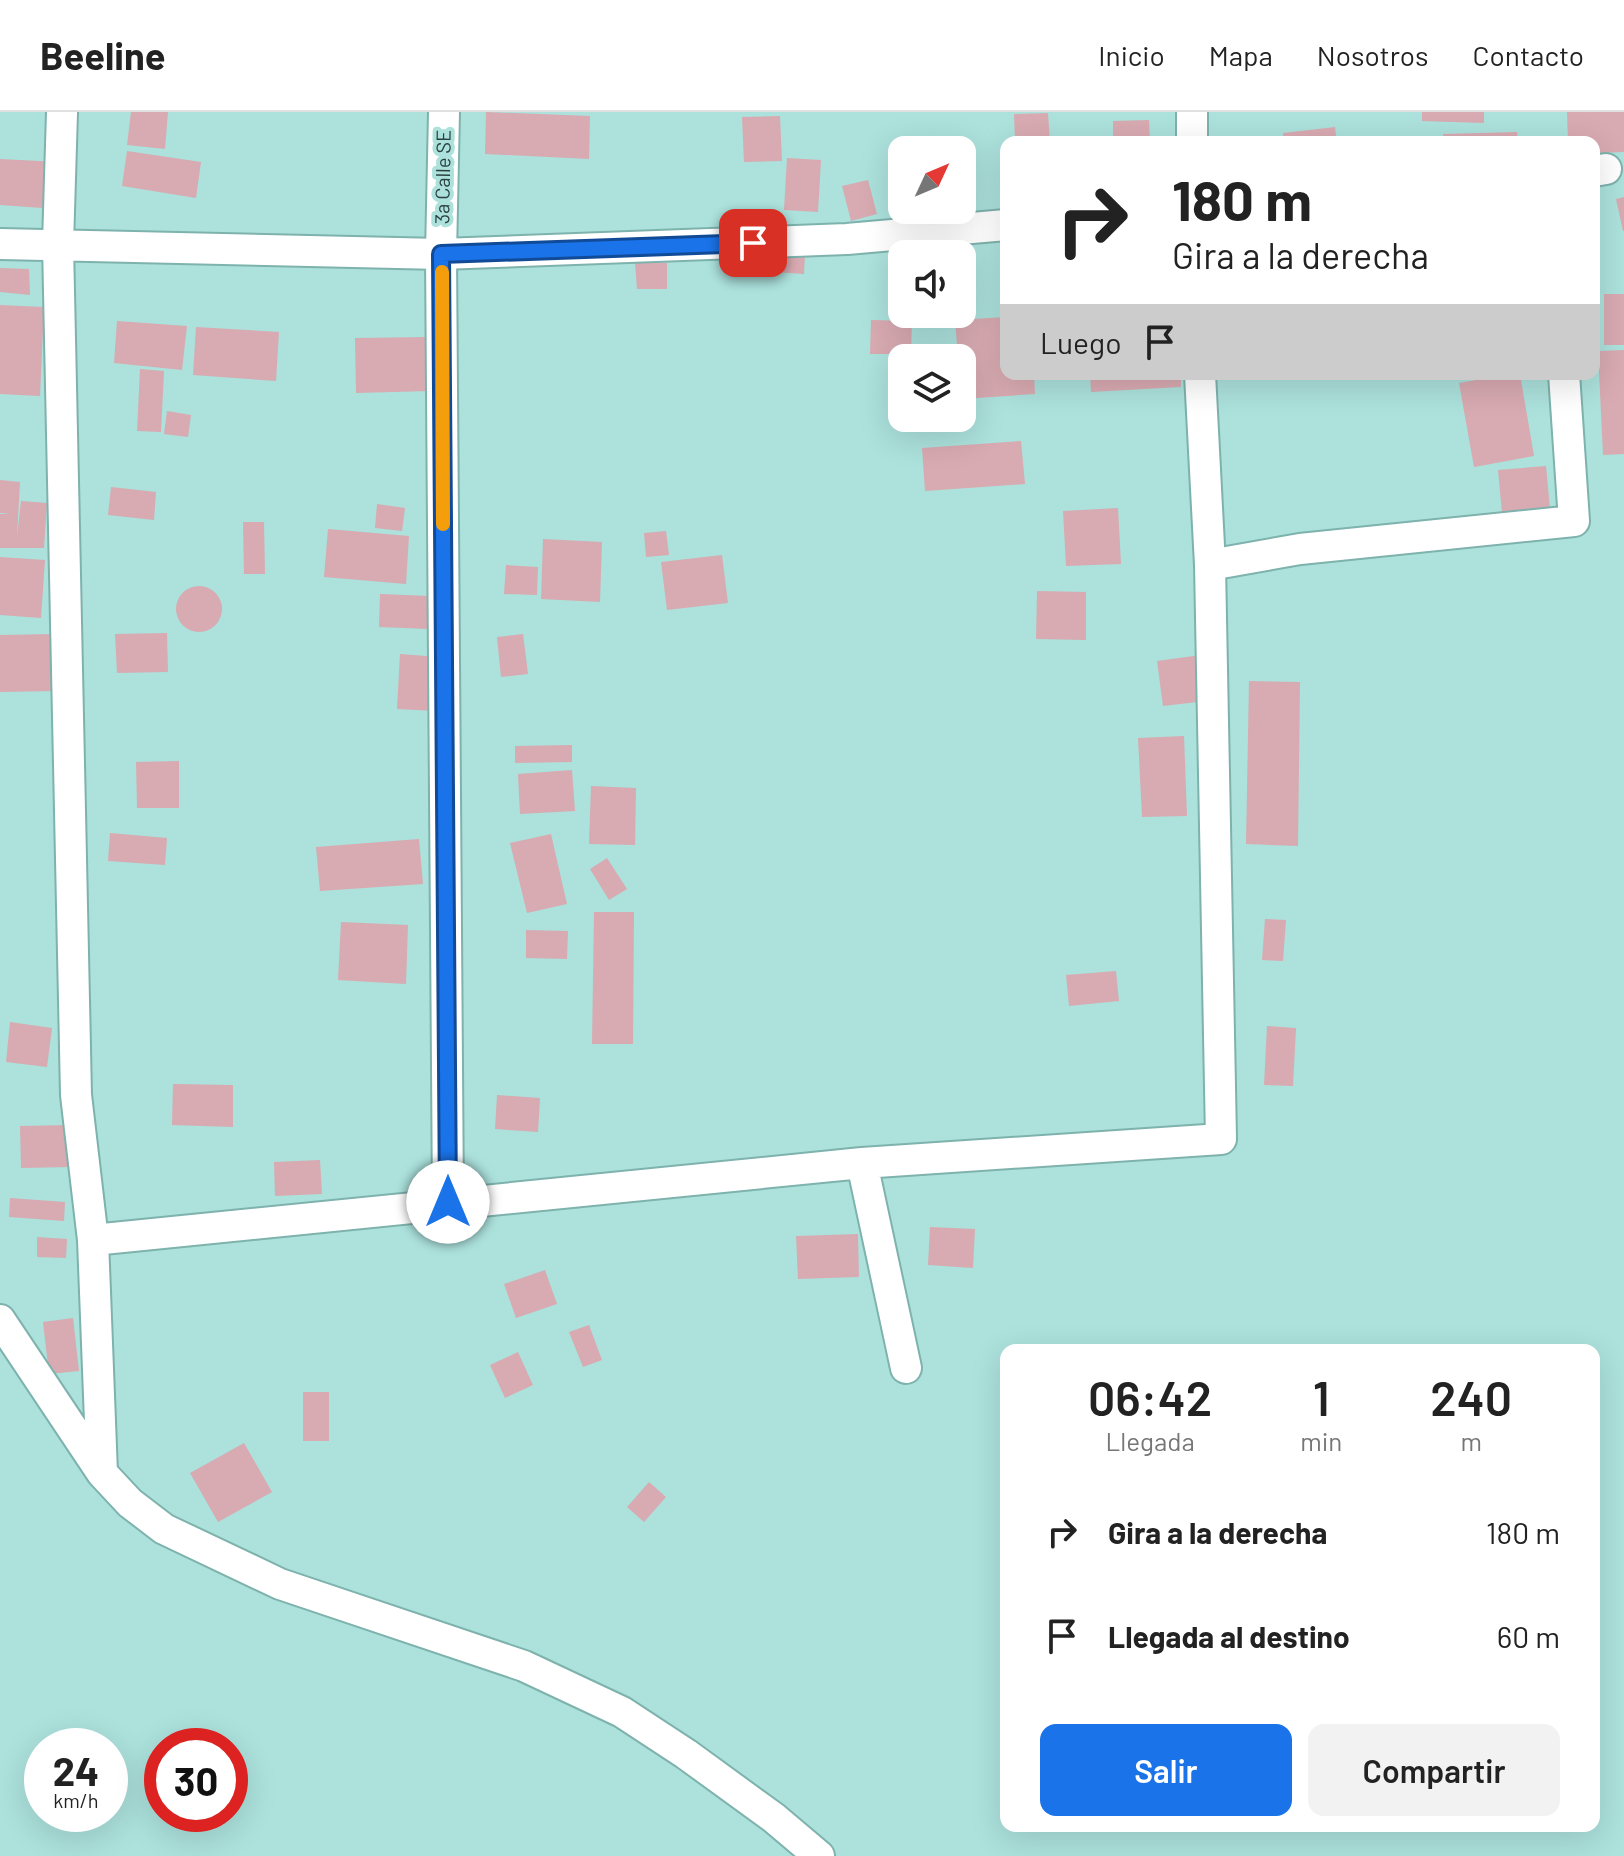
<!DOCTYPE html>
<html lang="es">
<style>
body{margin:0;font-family:Barlow,sans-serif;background:#f2f2f2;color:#222;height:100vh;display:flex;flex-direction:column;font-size:30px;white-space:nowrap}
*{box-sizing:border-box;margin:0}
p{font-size:26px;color:#767676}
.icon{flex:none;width:44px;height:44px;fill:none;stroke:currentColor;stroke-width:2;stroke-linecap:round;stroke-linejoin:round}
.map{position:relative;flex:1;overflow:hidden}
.panel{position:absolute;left:1000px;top:1232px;width:600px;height:488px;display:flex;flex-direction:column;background:#fff;border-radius:16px;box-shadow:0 8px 32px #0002}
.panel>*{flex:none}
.top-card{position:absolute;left:1000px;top:24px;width:600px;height:244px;border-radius:16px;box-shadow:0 8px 32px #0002;background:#fff;color:#222;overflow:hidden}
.needle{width:52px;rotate:46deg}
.fabs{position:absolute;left:888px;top:24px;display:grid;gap:16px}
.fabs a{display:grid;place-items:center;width:88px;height:88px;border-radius:16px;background:#fff;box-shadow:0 8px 32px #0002;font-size:40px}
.speed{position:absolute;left:24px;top:1616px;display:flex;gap:16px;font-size:40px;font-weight:700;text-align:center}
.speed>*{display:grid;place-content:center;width:104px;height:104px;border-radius:50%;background:#fff;box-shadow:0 8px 32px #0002;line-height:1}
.speed small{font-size:20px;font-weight:400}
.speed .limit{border:12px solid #d22;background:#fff;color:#111}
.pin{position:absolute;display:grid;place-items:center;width:68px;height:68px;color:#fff;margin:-34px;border-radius:16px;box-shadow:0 4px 12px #0006}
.me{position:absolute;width:88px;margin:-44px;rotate:0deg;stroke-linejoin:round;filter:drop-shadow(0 0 6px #0008)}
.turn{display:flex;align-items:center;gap:28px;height:168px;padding:0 40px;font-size:36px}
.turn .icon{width:104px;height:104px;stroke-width:2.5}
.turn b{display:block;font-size:56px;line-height:68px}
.then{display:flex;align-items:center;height:76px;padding:0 40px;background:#0003;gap:16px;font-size:30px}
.eta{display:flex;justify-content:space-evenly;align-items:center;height:136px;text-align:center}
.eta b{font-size:48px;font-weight:600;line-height:56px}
.primary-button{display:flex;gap:16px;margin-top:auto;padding:16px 40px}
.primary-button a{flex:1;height:92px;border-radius:16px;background:#1a73e8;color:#fff;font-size:32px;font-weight:600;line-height:92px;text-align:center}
.primary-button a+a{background:#f2f2f2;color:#222}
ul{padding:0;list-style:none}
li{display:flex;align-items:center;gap:24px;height:104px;padding:0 40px}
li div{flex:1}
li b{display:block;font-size:30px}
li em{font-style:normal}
header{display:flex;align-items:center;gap:48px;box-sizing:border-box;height:112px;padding:0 40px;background:#fff;border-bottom:2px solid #e0e0e0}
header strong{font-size:38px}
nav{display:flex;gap:44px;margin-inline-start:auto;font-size:28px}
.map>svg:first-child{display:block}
</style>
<header>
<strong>Beeline</strong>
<nav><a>Inicio</a><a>Mapa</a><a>Nosotros</a><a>Contacto</a></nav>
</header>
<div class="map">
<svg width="1624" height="1744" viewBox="0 0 1624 1744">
<rect width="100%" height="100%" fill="#ace1dc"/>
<path fill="#d8aab1" d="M131,0H168L165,37L127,33Z
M486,0L590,4L589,47L485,42Z
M1422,0H1484V11L1422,9Z
M1567,0H1624V40L1594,41V30H1568Z
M1048,1L1050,30H1015L1014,2Z
M780,4L782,49L744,50L742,5Z
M1149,8L1150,30H1113V9Z
M1335,15L1337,30H1284L1283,21Z
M1517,20L1518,30H1444L1443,22Z
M127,39L201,50L196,86L122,74Z
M787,46L821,48L818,100L784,98Z
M0,47L59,50L57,97L0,93Z
M868,68L877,102L851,109L842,74Z
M1624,85V119H1623L1616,87Z
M746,138L805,142L804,162L744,158Z
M635,151H667V177H637Z
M0,156L29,157L30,183L0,180Z
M1604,182H1624V233H1604Z
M0,193L44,195L40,284L0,282Z
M1006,205V262H1034L1035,282L962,287V246H958L955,208Z
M871,208L912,209L911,242H870Z
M117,209L187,214L182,258L114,251Z
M196,215L279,220L276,269L193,263Z
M429,225L430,279L356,281L355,226Z
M1624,238V342L1603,343L1598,239Z
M140,257L164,259L161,320L137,319Z
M1090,262H1181V275L1091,280Z
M1510,262H1520L1534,344L1474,355L1459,271Z
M167,299L191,303L188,325L164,322Z
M1021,329L1025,372L925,379L922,336Z
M1546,354L1550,397L1502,401L1498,358Z
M0,368L20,370L17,425L21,389L47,391L44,436H0V402H11L0,401Z
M111,375L156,380L154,408L108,403Z
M377,392L405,396L402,419L375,416Z
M1118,396L1121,452L1066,454L1063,399Z
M243,410H264L265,462H244Z
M328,417L409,424L406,472L324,465Z
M666,419L669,443L646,445L644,421Z
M543,427L602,430L600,490L541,487Z
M722,443L728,491L667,498L661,450Z
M0,445L45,448L41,506L0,503Z
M506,453L538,455L537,483L504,482Z
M176 497a23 23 0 1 1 46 0a23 23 0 1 1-46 0Z
M1037,479L1086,480V528L1036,527Z
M380,482L429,484L428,517L379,515Z
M167,521L168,560L117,561L115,522Z
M56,522L57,579L0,580V523Z
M523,522L528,562L501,565L497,525Z
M400,542L439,545L436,599L397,597Z
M1201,543L1206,589L1163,594L1157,549Z
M1249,569L1300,570L1298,734L1246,732Z
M1184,624L1187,704L1142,705L1138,626Z
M572,633V650L515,651V634Z
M179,649V696H137L136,650Z
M572,658L575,699L520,702L518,662Z
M591,674L636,676L635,733L589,732Z
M110,721L167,726L165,753L108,749Z
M551,722L567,792L527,801L510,731Z
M419,727L423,772L320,779L316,735Z
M607,746L627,777L609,788L590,757Z
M594,800H634L633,932H592Z
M1265,807L1286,808L1283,849L1262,848Z
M341,810L408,813L406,872L338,868Z
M526,818L568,819L567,847L526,846Z
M1116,859L1119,889L1069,894L1066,863Z
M10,910L52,916L47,955L6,950Z
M1267,914L1296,916L1293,974L1264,973Z
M173,972L233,973V1015L172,1013Z
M497,983L540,986L538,1020L495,1017Z
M69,1013L70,1055L21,1056L20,1014Z
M320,1048L322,1082L275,1084L274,1050Z
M10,1086L65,1090L64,1109L9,1105Z
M930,1115L975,1117L973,1156L928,1153Z
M858,1122L859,1165L798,1167L796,1124Z
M37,1125L67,1127L66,1146L37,1145Z
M545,1158L557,1192L516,1206L504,1172Z
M73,1206L79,1259L49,1262L43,1210Z
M589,1213L602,1248L583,1255L569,1220Z
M518,1240L533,1273L505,1286L490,1253Z
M303,1280H329V1329H303Z
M244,1331L272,1380L218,1410L190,1361Z
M649,1370L666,1385L644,1410L627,1395Z"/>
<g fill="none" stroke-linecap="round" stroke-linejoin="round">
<defs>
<path id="minor" d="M62,0L58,132L76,983L93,1128L102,1361
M444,0L441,142L448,1090
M1192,30V0
M1594,59L1606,57
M0,132L441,142L847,127L1006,113
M1210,453L1300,437L1574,409L1564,262
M862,1051L906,1256
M93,1128L862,1051L1221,1027L1210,453L1200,262
M0,1208L102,1361L130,1391L164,1417L280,1472L524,1554L622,1600L686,1642L774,1706L819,1744"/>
</defs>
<use href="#minor" stroke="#7eb2ad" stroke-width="34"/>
<use href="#minor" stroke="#fff" stroke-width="30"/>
</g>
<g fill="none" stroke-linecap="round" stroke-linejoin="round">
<defs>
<path id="route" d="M448,1090L441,142L753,131"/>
</defs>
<use href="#route" stroke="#114b97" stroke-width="20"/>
<use href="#route" stroke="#1a73e8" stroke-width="14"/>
<path stroke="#f59e0b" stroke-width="14" d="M442,160L443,412"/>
</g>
<g text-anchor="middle" stroke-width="8" stroke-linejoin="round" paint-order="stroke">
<g font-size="20" fill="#2b413f" stroke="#ace1dc">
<text transform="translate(443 65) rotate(-89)" y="7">3a Calle SE</text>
</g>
</g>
</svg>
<div class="fabs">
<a><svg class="needle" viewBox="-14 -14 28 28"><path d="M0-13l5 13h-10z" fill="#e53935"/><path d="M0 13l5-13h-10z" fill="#767676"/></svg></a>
<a><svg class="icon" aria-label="sound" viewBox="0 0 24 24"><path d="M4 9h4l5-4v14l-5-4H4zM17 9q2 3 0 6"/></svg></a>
<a><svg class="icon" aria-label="layers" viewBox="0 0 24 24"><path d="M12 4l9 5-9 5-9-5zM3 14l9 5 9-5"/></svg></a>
</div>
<div class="speed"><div>24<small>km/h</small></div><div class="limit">30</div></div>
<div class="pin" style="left:753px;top:131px;background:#d93025"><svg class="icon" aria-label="arrive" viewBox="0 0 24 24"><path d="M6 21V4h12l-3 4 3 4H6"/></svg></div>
<svg class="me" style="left:448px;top:1090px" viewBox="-20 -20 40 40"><circle r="19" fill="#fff"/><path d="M0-13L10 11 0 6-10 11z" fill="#1a73e8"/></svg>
<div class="top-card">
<div class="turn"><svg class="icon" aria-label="right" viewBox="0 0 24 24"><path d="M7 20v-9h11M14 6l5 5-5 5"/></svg><div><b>180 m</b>Gira a la derecha</div></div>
<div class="then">Luego<svg class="icon" aria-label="arrive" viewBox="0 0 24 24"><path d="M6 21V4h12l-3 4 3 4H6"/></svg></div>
</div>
<section class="panel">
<div class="eta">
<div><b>06:42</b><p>Llegada</p></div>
<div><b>1</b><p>min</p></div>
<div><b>240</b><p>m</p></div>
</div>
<ul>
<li><svg class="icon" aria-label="right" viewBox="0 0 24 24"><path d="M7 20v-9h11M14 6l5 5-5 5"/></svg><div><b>Gira a la derecha</b></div><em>180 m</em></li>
<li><svg class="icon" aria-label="arrive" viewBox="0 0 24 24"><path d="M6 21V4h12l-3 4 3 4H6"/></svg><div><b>Llegada al destino</b></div><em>60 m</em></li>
</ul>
<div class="primary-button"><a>Salir</a><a>Compartir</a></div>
</section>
</div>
